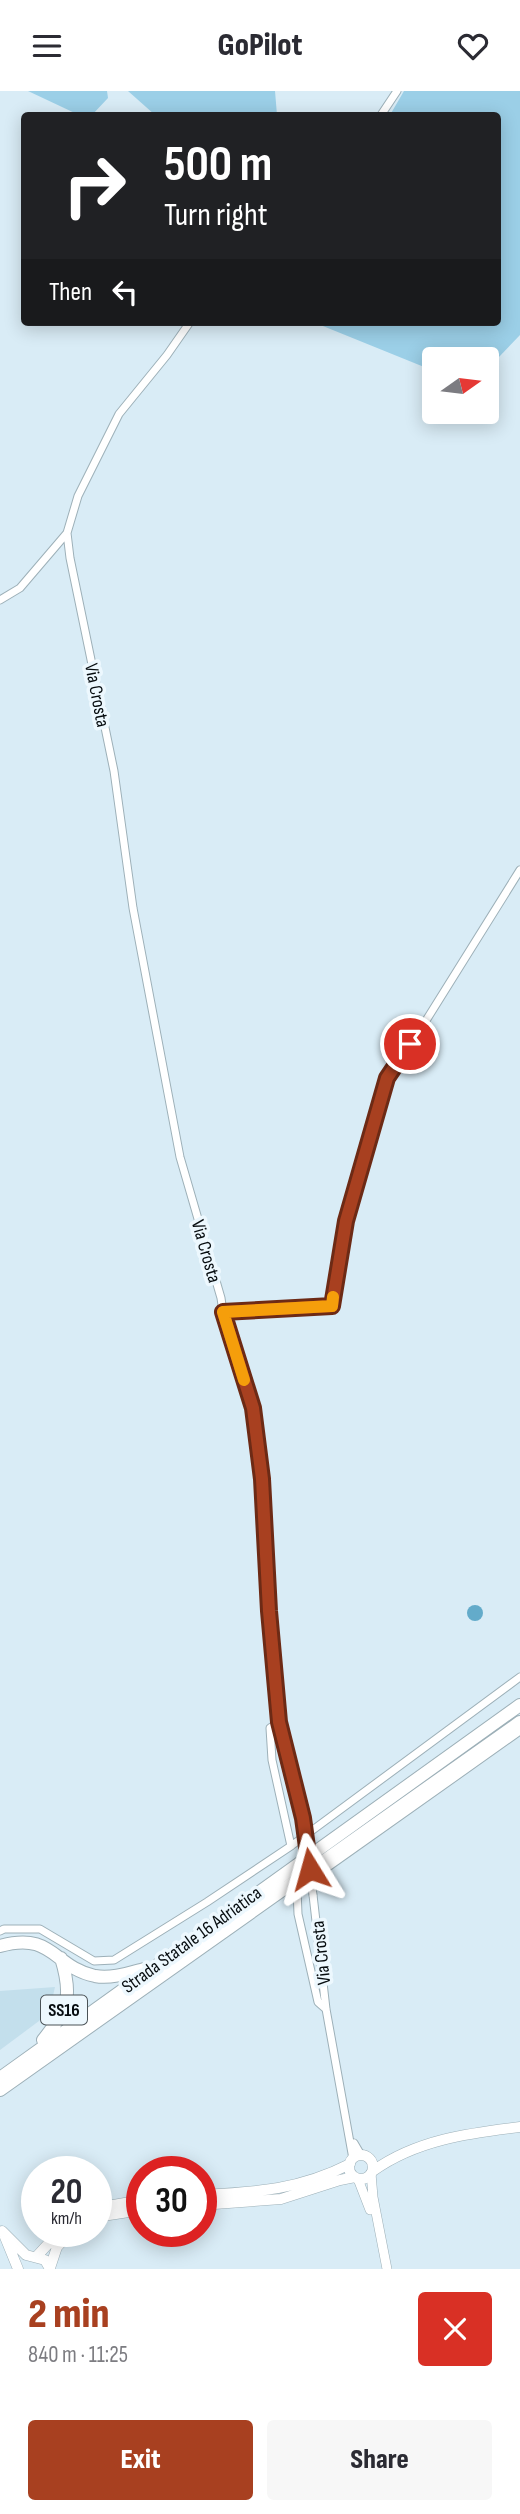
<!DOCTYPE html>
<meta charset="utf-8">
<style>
body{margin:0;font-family:"Sofia Sans Condensed",sans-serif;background:#f7f7f7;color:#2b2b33;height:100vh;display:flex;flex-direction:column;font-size:26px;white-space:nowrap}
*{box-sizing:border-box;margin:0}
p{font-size:23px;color:#7c7c81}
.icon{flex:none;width:38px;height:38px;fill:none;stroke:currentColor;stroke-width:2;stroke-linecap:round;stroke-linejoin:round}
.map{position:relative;height:2178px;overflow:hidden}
.side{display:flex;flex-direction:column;background:#fff;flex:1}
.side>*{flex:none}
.top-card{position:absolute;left:21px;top:21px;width:480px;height:214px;border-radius:7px;box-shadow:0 4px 18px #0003;background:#202124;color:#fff;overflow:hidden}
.needle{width:46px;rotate:76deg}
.tools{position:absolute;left:422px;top:256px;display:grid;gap:14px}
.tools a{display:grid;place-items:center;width:77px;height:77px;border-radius:7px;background:#fff;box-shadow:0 4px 18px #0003;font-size:35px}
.speed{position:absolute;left:21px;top:2065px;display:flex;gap:14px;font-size:35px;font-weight:700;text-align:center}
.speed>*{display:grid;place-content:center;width:91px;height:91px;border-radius:50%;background:#fff;box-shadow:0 4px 18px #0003;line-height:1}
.speed small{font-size:18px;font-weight:400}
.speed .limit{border:10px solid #d22;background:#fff;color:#111}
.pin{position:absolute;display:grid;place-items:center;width:60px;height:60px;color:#fff;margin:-30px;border:4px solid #fff;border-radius:50%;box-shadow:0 2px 7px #0007}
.me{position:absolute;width:77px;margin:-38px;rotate:352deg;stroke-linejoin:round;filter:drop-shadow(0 0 5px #0008)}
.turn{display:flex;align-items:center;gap:24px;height:147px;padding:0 28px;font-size:32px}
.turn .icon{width:91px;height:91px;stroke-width:2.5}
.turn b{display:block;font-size:49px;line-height:60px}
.then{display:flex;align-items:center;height:66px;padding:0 28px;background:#0003;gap:14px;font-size:26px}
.round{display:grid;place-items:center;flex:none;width:74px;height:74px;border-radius:7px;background:#f7f7f7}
.summary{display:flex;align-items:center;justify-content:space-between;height:119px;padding:0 28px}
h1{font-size:42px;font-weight:800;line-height:52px;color:#a84020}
.button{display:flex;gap:14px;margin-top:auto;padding:14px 28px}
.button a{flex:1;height:80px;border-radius:7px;background:#a84020;color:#fff;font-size:28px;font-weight:800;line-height:80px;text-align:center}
.button a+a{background:#f7f7f7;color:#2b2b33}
header{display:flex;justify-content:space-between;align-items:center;height:91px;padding:0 28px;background:#fff;font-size:32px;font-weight:800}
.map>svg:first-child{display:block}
</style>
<header><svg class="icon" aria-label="menu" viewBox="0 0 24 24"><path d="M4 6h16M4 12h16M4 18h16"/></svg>GoPilot<svg class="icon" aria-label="heart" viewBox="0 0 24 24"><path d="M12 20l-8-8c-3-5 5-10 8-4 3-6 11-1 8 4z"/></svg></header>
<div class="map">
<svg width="520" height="2178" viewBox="0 0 520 2178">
<rect width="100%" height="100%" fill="#d9ecf6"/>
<path fill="#c3dfec" d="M55,1896L50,1918L39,1930L0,1959V1900Z"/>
<path fill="#9bcfe7" d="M28,0H107L108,7L92,24H79Z
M128,0H275L277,24H155Z
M404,0H520V244L498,267L487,272L486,268H434V280L313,231H497V24H390Z"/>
<path fill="#63abca" d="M467 1522a8 8 0 1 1 16 0a8 8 0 1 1-16 0Z"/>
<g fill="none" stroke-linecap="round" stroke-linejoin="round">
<defs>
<path id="minor" d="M381,24L397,0
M67,442L70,467L114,680L133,817L180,1066L221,1207L223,1221L253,1317L262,1388L269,1519L279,1631L303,1727
M0,509L20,497L67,442L78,405L119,323L167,264L190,231
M223,1221L332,1215L346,1130L387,987L422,936L520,779
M279,1631L270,1637L272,1669L291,1755
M313,1804L326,1918L353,2068
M0,1840L4,1838H40L94,1870L114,1869L207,1811L291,1755L520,1586
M326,1918L318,1911L298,1823L297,1798L520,1640
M354,2052L361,2064"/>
<path id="tertiary" d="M371,2082L373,2106L387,2178
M358,2088L370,2119"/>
<path id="secondary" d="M349 2076a12 12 0 1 1 24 0a12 12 0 1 1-24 0Z
M373,2080C416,2049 469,2042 520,2036
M201,2104C257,2101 299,2099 350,2073
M201,2114L281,2108L340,2089L355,2086
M96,2117L142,2109
M96,2126L142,2119
M2,2140L26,2164L45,2169L50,2178
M5,2146L18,2178
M37,2165L60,2140
M50,2177L57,2156L72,2140"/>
<path id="trunk" d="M0,1855C53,1840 53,1876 95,1885C111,1888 129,1882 144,1878
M43,1949C68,1918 73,1906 61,1867
M0,1987L520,1614
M0,1999L520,1631"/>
</defs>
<use href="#minor" stroke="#9db0b8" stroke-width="9"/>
<use href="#tertiary" stroke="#9db0b8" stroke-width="10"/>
<use href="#secondary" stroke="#9db0b8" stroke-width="11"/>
<use href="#trunk" stroke="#9db0b8" stroke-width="14"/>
<use href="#minor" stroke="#fff" stroke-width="7"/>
<use href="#tertiary" stroke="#fff" stroke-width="9"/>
<use href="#secondary" stroke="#fff" stroke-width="10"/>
<use href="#trunk" stroke="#fff" stroke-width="12"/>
<defs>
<path id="minor-bridge" d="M303,1727L313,1804"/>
</defs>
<use href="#minor-bridge" stroke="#9db0b8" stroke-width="9" stroke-linecap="butt"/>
<use href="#minor-bridge" stroke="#fff" stroke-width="7"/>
</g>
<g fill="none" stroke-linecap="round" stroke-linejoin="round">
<defs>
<path id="route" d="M310,1778L303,1727L279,1631L269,1520L262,1388L253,1317L223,1221L332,1215L346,1130L387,987L410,953"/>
</defs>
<use href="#route" stroke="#6d2a15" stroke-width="18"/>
<use href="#route" stroke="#a84020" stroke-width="12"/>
<path stroke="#f59e0b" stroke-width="12" d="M244,1289L223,1221L332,1215L333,1206"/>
</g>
<g text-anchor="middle" stroke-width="7" stroke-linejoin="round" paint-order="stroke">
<rect fill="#edf8fe" stroke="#4b5357" stroke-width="2" x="41" y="1904.5" width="46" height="29" rx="5"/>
<g font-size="18" font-weight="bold" fill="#060c0f">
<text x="64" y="1925">SS16</text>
</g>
<g font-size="19" fill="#060c0f" stroke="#edf8fe">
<text transform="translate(98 604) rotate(79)" y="7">Via Crosta</text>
<text transform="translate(207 1160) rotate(74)" y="7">Via Crosta</text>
<text transform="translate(191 1848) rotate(-36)" y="7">Strada Statale 16 Adriatica</text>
<text transform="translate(320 1862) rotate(-96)" y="7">Via Crosta</text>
</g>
</g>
</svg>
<div class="tools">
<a><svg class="needle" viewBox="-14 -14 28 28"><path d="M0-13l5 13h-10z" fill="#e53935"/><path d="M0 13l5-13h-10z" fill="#7c7c81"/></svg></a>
</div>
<div class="speed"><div>20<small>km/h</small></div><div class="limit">30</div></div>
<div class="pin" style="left:410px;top:953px;background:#d93025"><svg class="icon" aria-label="arrive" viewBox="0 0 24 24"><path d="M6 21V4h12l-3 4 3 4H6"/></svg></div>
<svg class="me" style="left:310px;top:1778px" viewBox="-20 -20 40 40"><path d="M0-17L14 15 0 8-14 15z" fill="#a84020" stroke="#fff" stroke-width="4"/></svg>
<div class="top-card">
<div class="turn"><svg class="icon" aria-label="right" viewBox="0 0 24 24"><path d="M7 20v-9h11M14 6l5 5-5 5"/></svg><div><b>500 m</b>Turn right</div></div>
<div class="then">Then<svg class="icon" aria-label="left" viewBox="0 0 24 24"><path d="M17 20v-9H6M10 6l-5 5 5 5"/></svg></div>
</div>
</div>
<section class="side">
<div class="summary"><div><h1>2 min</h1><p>840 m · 11:25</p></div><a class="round" style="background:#d93025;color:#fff"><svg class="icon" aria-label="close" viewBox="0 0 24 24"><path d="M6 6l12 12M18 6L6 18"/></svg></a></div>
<div class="button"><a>Exit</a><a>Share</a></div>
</section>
